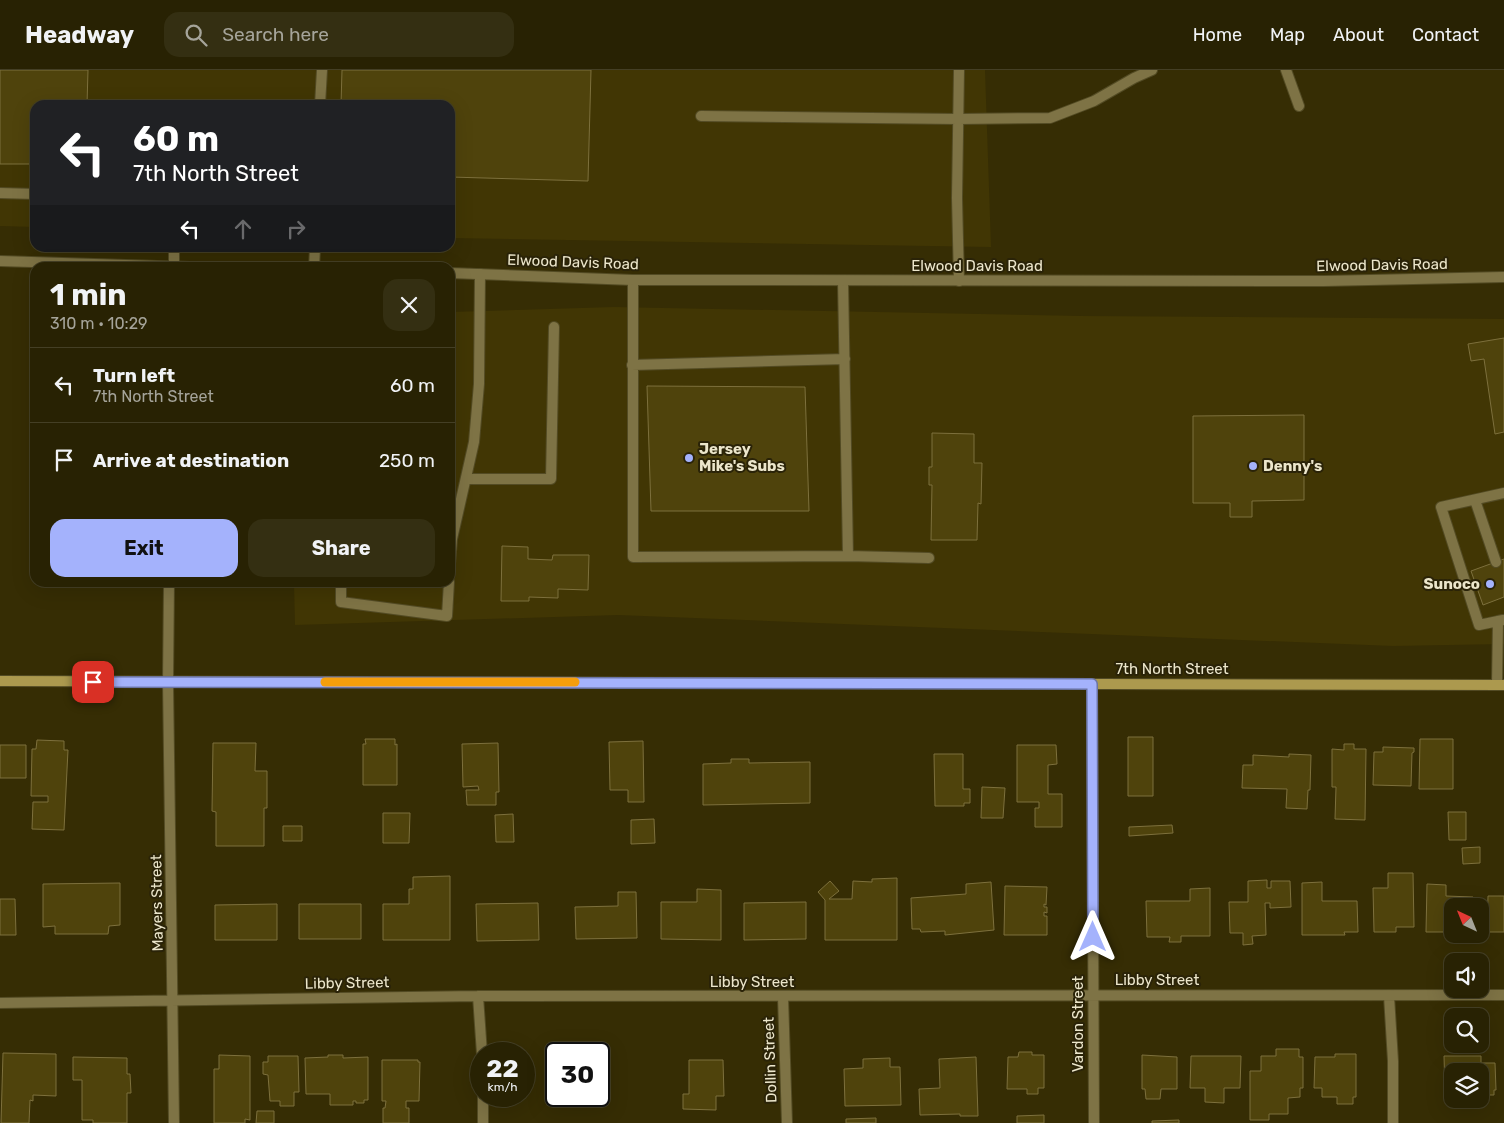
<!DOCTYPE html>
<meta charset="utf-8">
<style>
body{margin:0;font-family:Rubik,sans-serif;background:#342f12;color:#f1f3f6;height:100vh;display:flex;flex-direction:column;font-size:19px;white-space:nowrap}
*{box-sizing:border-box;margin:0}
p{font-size:16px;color:#a5a49a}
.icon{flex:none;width:28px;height:28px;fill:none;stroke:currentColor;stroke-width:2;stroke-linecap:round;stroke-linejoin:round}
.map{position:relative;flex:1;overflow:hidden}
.drawer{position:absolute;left:30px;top:192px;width:425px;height:325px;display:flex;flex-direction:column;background:#282203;border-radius:15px;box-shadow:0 5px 20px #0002,0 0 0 1px #443f25}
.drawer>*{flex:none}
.top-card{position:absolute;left:30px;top:30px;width:425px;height:152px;border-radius:15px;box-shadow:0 5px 20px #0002,0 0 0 1px #443f25;background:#202124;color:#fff;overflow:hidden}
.needle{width:32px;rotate:317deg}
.tools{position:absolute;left:1444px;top:828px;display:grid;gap:10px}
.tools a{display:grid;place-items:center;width:45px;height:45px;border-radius:10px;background:#282203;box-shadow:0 5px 20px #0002,0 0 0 1px #443f25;font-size:25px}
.speed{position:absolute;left:470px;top:972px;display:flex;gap:10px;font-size:25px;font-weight:700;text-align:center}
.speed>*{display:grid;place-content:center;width:65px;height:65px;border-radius:50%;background:#282203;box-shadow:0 5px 20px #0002,0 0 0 1px #443f25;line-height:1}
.speed small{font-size:12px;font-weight:400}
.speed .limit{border:2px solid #111;border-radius:8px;background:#fff;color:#111}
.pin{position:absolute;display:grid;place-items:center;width:42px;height:42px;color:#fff;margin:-21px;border-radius:10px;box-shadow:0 2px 8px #0006}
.me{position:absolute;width:55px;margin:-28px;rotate:0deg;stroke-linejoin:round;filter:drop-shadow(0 0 4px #0008)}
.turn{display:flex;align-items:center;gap:18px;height:105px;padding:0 20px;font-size:22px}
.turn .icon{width:65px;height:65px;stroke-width:2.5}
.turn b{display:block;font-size:35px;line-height:42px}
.lanes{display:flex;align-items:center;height:48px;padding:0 20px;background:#0003;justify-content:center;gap:25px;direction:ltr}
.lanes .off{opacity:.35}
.round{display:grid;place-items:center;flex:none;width:52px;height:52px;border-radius:15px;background:#342f12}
.head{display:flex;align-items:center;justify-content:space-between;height:85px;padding:0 20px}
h1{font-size:30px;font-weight:700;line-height:38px}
.action{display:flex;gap:10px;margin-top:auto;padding:10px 20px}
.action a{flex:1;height:58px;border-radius:15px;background:#a4b2fc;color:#111;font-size:20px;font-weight:700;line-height:58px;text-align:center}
.action a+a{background:#342f12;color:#f1f3f6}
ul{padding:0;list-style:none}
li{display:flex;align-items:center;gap:15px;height:75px;padding:0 20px;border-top:1px solid #443f25}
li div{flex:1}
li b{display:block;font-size:19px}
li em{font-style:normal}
header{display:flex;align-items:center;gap:30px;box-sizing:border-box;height:70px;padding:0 25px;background:#282203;border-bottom:1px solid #443f25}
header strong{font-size:24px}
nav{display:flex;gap:28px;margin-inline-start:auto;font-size:18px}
.search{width:350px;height:45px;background:#342f12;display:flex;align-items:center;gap:12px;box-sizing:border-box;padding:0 18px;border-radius:15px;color:#a5a49a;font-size:19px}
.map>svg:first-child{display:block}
</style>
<header>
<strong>Headway</strong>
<div class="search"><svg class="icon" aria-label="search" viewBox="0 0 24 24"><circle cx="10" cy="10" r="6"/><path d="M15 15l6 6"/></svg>Search here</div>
<nav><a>Home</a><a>Map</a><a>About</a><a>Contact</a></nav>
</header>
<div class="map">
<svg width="1504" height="1053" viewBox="0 0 1504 1053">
<rect width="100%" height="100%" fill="#362d04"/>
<path fill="#413604" d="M0,0H985L991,177L450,168V35H35V157L0,156Z
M614,237L1082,246L1504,249V574L1393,576L618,545L295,555L294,513L450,512V242Z"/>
<path fill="#4f430c" stroke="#7d703d" d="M0,0H88L87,35H35V94H0Z
M342,0H591L588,111L450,107V35H341Z
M1504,268V362L1495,364L1484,289L1471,291L1468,274Z
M647,316L805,317L809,441H651Z
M1304,345V430L1252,431V447H1230V433H1193V346Z
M932,363L974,364V393H982L981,434L978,433L977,470H931L932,415H929V397H932Z
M502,476L528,477V489L552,490L553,485H589L588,520L558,519V528L529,527V531H501Z
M1504,489V527L1483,535L1471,501Z
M1128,667H1153V726H1128Z
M365,669H395V675L397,674V715H363V674H366Z
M1420,669H1453V719H1419Z
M37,670L64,671V680H68L64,760L32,759L33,732H48V726H31L32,679H36Z
M643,671L644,732H628V720H610L609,672Z
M213,673H256L255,701H267V738H264V776H216V742L212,741Z
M498,673L499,722H496V735H467L466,720H479L478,716L463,717L462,674Z
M1344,674H1354V679H1366L1365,750L1335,749L1336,717H1332V679L1344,680Z
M0,675H26V708H0Z
M1017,675H1056L1057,694L1048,695V724H1062V757H1035V738H1039V732H1017Z
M1383,677L1414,678V682L1412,683L1411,716L1373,715L1374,682H1383Z
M934,684H963V719H970V733H964V736H935Z
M1289,684L1311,685L1310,720H1308L1307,739L1286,738L1287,719L1242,718L1243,695H1253V685L1289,687Z
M731,689H749V693L810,692V733L703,735V694L731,693Z
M982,717L1005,718L1003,748H981Z
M1448,742H1466V770H1449Z
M383,743H410L409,773H383Z
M513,744L514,772H496L495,745Z
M654,749L655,773L631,774V750Z
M1172,755L1173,763L1129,766V757Z
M283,756H302V771H283Z
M1480,777V793L1463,794L1462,778Z
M1388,803H1413L1414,857H1396V862H1374L1373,818H1388Z
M450,806V870H383V834H409V819H413V807Z
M897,808V870H825V830L818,822L830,811L839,821L829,829H852L853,811L872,812V809Z
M1267,810V818H1271V811H1290L1291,837L1270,838V833H1265L1266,865L1252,866L1253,874L1243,875V863H1230L1229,832H1248V811Z
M991,812L994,860L945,865V861L921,862L920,859H912L911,828L966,824V814Z
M1322,812V831H1357L1358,862H1344L1345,865H1302V813Z
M120,813V855L109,856L108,864H55V856L43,857V814Z
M1427,814L1446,815V826L1473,827V836H1452V864L1472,865L1444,864L1445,862H1426Z
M1005,816L1047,817L1046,835L1044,834V837H1047V843L1044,842V846H1047V865H1004Z
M1210,818V866H1181V872H1169L1170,867H1147L1146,831H1190V819Z
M697,819L721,820V870L661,869V832H697Z
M618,822H636L637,868L576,869L575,837L618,836Z
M1488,826H1504V862H1487Z
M0,829H15L16,865H0Z
M806,832V869L744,870V833Z
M538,833L539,870L477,871L476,834Z
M277,834V870H215V835Z
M299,834H361V869H299Z
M1276,979H1299V987H1303V1018H1300V1027L1288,1028V1044H1269V1050H1250V1001H1261V986H1276Z
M1019,982H1032V985H1044V1018H1038V1024H1027V1019H1007L1008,987H1018Z
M3,983L56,984V1026L33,1025V1031L30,1030L29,1053H1Z
M1335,984H1356V1027H1353V1034H1337V1027H1322V1018H1314L1315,987H1335Z
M219,985L250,986V1050L245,1049V1053H214V999H219Z
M328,985H343V988L368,987V1030H364V1033H356V1031H353V1035H330V1024H306L305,988L328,987Z
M1142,985L1177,987V1019H1161L1160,1029H1146L1145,1019H1142Z
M268,986H298L299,1022H294V1036H280V1031H270L268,1005L263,1004V992H268Z
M1191,986H1241L1240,1018H1224V1033L1205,1032V1018H1190Z
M1444,986H1481V993H1495L1496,1020H1494V1025H1486V1020H1480V1001H1452V1020L1445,1021Z
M73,987L127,988V1004H130L131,1023H127V1053H93V1050H82V1010H73Z
M976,987L978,1046H960V1044L920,1045L919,1019L940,1018L939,989Z
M890,988V997H900L901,1035L845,1036L844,999L863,998V989Z
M382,990H418V992H420L419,1031H406V1038H409V1053H383V1038H385L386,1031H382Z
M689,990H723L724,1026H716V1040L683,1039V1024H689Z
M257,1041H274V1053H256Z
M1044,1045V1053H1017V1046Z
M876,1048V1053H846V1049Z
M1179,1050V1053H1152V1051Z"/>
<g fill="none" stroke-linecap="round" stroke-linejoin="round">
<defs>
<path id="lane" d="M959,0L957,128L959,211
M1286,0L1299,36
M320,35L322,0
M701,46L958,49L1050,48L1094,31L1134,8L1152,0
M0,123L35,124
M174,196V178
M314,198L315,178
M633,210V487L848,486L843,211
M632,295L845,289
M466,409H551L554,257
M1475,430L1496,492
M848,486L929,488
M450,494L452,469L474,372L479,314L480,204
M341,512V532L447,546L449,512
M1498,551L1479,555L1441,437L1504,423
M1497,615L1498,551L1503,550"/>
<path id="street" d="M0,191L221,198
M450,203L633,210H716L1324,211L1504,207
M169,512L168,612L174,1053
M1092,614L1094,1053
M478,926L482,984
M1389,926L1393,991V1053
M783,927L787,1053
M0,933L478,926L1504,925
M483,1053V1026"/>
<path id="secondary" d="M0,611L1504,615"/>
</defs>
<use href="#lane" stroke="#534b24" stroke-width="12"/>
<use href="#street" stroke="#534b24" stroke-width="12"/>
<use href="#secondary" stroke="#534b24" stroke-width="12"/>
<use href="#lane" stroke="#7e7345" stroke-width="10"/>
<use href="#street" stroke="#7e7345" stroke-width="10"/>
<use href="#secondary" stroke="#ac994e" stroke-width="10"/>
</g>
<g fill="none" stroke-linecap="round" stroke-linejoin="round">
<defs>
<path id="route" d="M93,612L1092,614L1093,867"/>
</defs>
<use href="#route" stroke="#6b74a4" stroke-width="12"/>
<use href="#route" stroke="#a4b2fc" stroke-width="9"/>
<path stroke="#f59e0b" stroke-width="9" d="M325,612H575"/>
</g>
<g fill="#a4b2fc" stroke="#2a2308" stroke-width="2">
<circle cx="689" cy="388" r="5"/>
<circle cx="1253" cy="396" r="5"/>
<circle cx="1490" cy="514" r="5"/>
</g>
<g text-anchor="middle" stroke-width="4" stroke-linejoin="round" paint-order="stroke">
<g font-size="15" fill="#ece6cb" stroke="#2a2308">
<text transform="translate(573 192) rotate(2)" y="5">Elwood Davis Road</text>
<text transform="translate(1382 195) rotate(-1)" y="5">Elwood Davis Road</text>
<text x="977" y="201">Elwood Davis Road</text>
<text x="1172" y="604">7th North Street</text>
<text transform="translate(157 833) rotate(-91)" y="5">Mayers Street</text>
<text x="1157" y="915">Libby Street</text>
<text x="752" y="917">Libby Street</text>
<text transform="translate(347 913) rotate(-1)" y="5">Libby Street</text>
<text transform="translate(1078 954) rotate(-90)" y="5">Vardon Street</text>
<text transform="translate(770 990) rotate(-92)" y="5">Dollin Street</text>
</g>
<g font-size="15" font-weight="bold" fill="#ece6cb" stroke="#2a2308" text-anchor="start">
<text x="699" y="384">Jersey<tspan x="699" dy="17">Mike's Subs</tspan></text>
<text x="1263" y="401">Denny's</text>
<text x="1480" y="519" text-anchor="end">Sunoco</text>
</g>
</g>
</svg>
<div class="tools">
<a><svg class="needle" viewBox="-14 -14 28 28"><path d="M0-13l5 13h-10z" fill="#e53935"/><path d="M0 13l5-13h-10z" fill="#a5a49a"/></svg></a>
<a><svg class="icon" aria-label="sound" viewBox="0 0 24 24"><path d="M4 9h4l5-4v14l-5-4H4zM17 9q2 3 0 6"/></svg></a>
<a><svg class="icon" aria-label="search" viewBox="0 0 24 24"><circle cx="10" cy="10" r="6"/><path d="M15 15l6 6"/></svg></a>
<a><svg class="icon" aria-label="layers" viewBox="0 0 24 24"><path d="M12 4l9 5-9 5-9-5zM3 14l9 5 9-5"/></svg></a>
</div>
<div class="speed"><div>22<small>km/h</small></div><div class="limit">30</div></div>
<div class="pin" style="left:93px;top:612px;background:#d93025"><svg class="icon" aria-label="arrive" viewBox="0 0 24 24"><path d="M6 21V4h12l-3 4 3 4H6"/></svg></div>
<svg class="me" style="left:1093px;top:867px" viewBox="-20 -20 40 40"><path d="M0-17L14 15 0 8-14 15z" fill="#a4b2fc" stroke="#fff" stroke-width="4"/></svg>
<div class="top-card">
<div class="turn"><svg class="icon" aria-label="left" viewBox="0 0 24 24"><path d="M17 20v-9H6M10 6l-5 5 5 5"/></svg><div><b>60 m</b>7th North Street</div></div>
<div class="lanes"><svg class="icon" aria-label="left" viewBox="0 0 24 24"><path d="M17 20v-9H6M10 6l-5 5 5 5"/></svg><svg class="icon off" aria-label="ahead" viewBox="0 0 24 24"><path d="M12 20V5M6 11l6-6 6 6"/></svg><svg class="icon off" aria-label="right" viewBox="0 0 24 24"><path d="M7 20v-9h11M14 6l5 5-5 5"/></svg></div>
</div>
<section class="drawer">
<div class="head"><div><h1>1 min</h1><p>310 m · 10:29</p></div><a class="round"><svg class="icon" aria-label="close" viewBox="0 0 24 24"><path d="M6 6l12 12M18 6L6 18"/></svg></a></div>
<ul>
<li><svg class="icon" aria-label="left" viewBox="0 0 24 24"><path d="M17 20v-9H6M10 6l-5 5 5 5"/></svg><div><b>Turn left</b><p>7th North Street</p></div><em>60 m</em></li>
<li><svg class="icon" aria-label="arrive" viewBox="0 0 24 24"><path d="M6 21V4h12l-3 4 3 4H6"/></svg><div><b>Arrive at destination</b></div><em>250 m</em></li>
</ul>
<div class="action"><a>Exit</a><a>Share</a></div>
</section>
</div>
